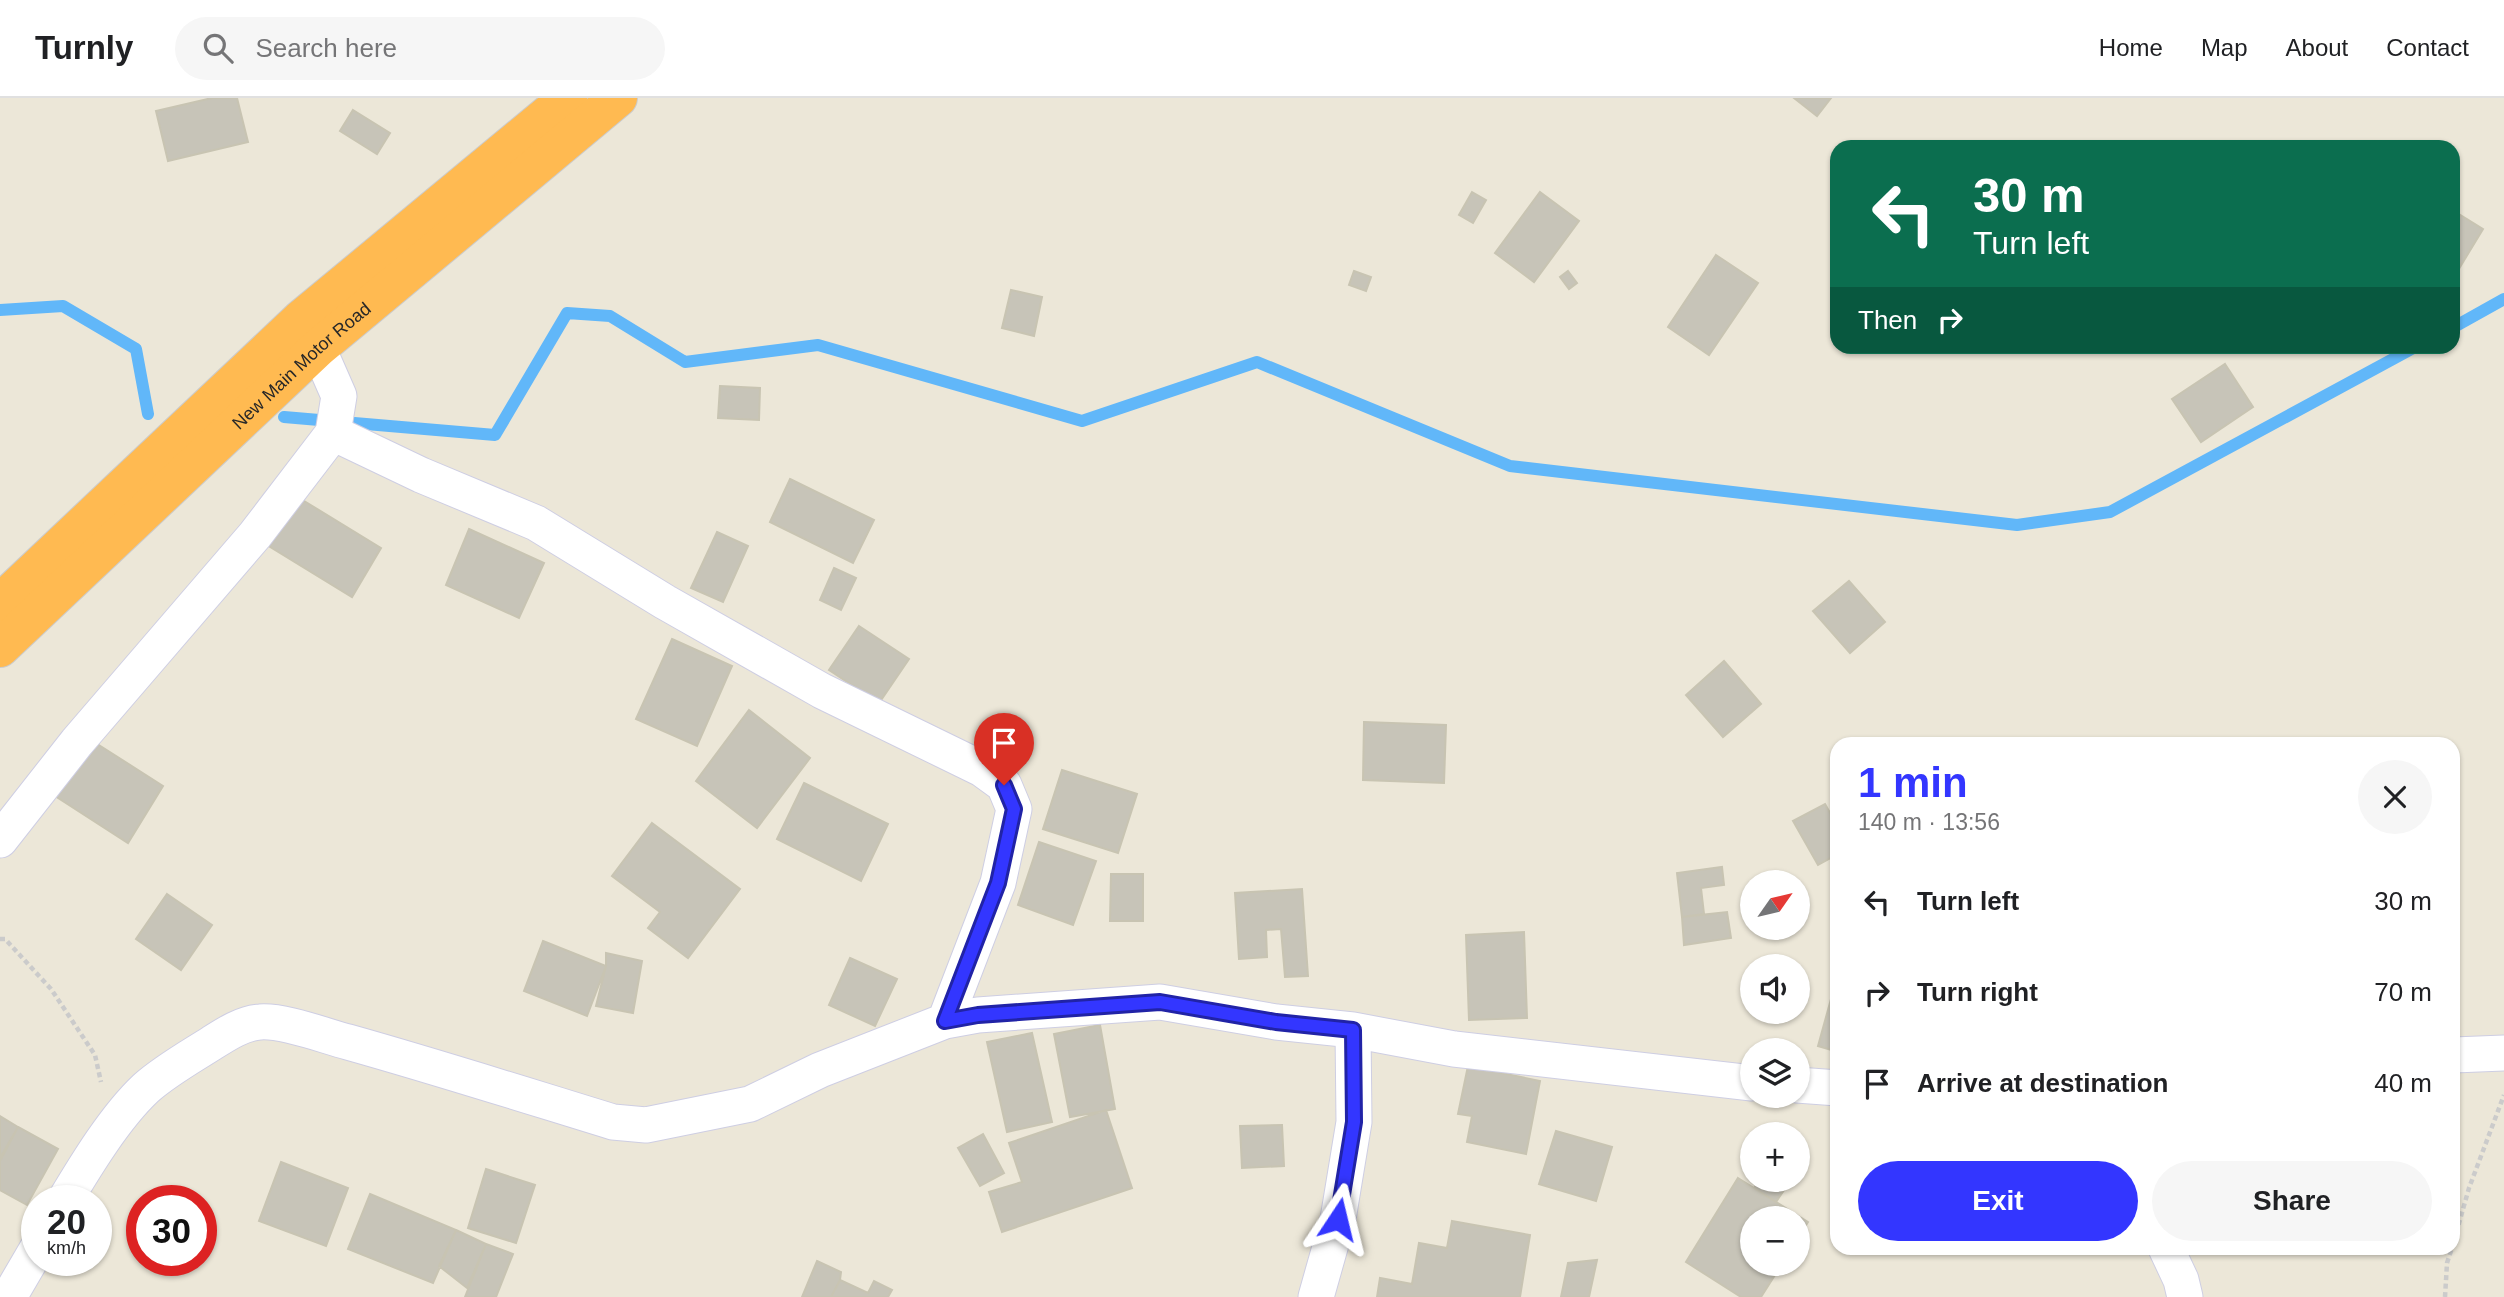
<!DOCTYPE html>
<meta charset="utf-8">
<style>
body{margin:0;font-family:Arial,sans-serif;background:#f6f6f6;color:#202124;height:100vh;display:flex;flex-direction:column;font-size:26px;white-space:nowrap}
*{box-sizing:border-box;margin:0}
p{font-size:23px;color:#757577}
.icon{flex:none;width:38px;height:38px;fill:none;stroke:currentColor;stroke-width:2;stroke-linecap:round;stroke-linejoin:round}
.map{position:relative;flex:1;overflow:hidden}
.drawer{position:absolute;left:1830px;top:639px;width:630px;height:518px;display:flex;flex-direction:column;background:#fff;border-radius:21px;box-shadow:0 2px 5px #0004}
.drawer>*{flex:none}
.banner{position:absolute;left:1830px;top:42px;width:630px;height:214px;border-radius:21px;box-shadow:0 2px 5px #0004;background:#0b6e4f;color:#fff;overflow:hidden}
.needle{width:46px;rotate:56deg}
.controls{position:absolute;left:1740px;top:772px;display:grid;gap:14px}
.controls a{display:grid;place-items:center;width:70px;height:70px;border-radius:50%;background:#fff;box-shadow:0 2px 5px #0004;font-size:35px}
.speed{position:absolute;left:21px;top:1087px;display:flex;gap:14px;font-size:35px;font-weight:700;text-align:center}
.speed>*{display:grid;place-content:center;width:91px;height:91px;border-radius:50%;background:#fff;box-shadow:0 2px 5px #0004;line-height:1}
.speed small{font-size:18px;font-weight:400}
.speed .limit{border:10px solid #d22;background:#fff;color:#111}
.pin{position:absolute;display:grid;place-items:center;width:60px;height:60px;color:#fff;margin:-72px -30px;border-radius:50% 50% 50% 0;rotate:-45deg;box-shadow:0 0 7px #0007}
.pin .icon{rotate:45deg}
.me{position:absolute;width:77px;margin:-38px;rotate:10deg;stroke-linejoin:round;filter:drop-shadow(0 0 5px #0008)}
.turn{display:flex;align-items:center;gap:24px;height:147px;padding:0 28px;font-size:32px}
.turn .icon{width:91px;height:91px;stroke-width:2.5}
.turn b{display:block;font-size:49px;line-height:60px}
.then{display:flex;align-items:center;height:66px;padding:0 28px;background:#0003;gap:14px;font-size:26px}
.round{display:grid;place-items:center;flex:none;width:74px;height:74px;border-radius:37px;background:#f6f6f6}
.head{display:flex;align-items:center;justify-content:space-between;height:119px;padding:0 28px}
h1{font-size:42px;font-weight:700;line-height:52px;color:#3336ff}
.cta{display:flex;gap:14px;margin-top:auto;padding:14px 28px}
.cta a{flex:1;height:80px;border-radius:42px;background:#3336ff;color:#fff;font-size:28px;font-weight:700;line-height:80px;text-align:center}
.cta a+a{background:#f6f6f6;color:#202124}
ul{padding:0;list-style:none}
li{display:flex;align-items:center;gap:21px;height:91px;padding:0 28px}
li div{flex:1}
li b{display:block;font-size:26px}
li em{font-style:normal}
header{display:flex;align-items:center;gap:42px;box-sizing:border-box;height:98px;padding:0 35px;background:#fff;border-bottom:2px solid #e0e0e0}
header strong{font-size:33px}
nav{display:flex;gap:38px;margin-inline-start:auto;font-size:24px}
.search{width:490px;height:63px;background:#f6f6f6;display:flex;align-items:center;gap:18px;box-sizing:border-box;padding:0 24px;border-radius:38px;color:#757577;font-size:26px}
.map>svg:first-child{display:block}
</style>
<header>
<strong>Turnly</strong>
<div class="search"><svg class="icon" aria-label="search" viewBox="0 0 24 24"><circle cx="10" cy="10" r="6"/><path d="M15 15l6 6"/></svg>Search here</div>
<nav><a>Home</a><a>Map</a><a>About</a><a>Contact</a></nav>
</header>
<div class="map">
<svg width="2504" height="1199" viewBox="0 0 2504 1199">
<rect width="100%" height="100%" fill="#ece7d8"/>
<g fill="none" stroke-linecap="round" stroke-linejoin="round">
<path stroke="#61b7f9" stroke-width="12" d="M0,212L63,208L136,251L148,316
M2454,229L2504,201
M284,319L495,337L567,215L610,218L685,264L818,247L1082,323L1257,264L1510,368L2017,427L2110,414L2417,248"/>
</g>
<path fill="#c7c4b8" stroke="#c8c4b2" stroke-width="2" d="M212,0H237L248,44L168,63L156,13Z
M1794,0H1831L1817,18Z
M353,12L390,35L377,56L340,33Z
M1472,94L1486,102L1473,125L1459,117Z
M1540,94L1579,123L1534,184L1495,155Z
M2454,113L2483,131L2457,174L2454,172Z
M1716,157L1758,185L1709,257L1668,229Z
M1354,173L1371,179L1366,193L1349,187Z
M1568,173L1577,185L1569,191L1560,179Z
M1011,192L1042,199L1034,238L1002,230Z
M2225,266L2253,309L2201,344L2172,301Z
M720,288L760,290L759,322L718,320Z
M790,381L874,422L853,465L770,424Z
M291,395L381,450L352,499L262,444Z
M469,431L544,465L519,520L446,487Z
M717,434L748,448L723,504L691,490Z
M834,470L856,480L841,512L820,502Z
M1849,483L1885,524L1850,555L1813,513Z
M859,528L909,561L879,605L829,572Z
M672,541L732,568L697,648L636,621Z
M1724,563L1761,606L1723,639L1686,597Z
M749,612L810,660L757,730L696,683Z
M1364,624L1446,627L1444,685L1363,682Z
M91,642L163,688L128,745L55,698Z
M1062,672L1137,696L1118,755L1043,731Z
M804,685L888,726L861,783L777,741Z
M1825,706L1838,729V756L1818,767L1793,723Z
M652,725L740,791L688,860L648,830L660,814L612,778Z
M1039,744L1096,763L1073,827L1018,807Z
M1722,769L1724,787L1701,790L1704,816L1682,819L1677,775Z
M1111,776H1143V823H1110Z
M1302,791L1308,878L1285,879L1281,831L1266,832L1267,859L1239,861L1235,795Z
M167,796L212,827L181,872L136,841Z
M1727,814L1731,840L1684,847L1682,819Z
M1524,834L1527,920L1469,922L1466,837Z
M543,843L606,868L587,918L524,893Z
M606,855L642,863L633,915L596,908L606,868Z
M850,860L897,881L875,928L829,907Z
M1831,901L1838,903V954L1818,948Z
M1100,927L1115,1011L1070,1019L1054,936Z
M1032,935L1052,1024L1007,1034L987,944Z
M1468,968L1540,983L1526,1056L1467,1044L1472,1018L1458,1016Z
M1106,1012L1132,1090L1002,1134L989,1094L1022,1084L1009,1045Z
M0,1018L18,1029L0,1060Z
M1282,1027L1284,1068L1242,1070L1240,1028Z
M18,1029L58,1051L27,1107L0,1092V1063Z
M1556,1033L1612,1049L1596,1103L1539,1086Z
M983,1036L1004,1075L980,1088L958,1050Z
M281,1064L348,1090L326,1148L259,1123Z
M486,1071L535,1087L516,1145L468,1130Z
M1738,1080L1808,1124L1797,1141V1120H1752V1166H1782L1761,1199H1741L1686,1164Z
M1760,1082H1791L1776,1104L1754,1090Z
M370,1096L456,1132L433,1185L348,1151Z
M1452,1123L1530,1137L1520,1199H1377L1380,1180L1412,1186L1419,1145L1447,1150Z
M456,1132L486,1146L467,1190L439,1168Z
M486,1146L513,1156L496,1199H465Z
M1597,1162L1589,1199H1561L1568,1165Z
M817,1163L841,1174L840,1182L831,1199H802Z
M840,1182L868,1195L874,1183L892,1192L888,1199H831Z"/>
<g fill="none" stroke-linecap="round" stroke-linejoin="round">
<defs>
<path id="street" d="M333,335L421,377L536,425L665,504L822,593L982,671L1004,687L1014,711L998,785L945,923
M0,742L77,644L255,437L333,335L339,298L318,250
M2454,957L2504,955
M1797,987L1838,990
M65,1102C86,1067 115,1019 146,990C165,973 190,959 212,945C226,936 243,925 260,924C283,922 325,938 348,944C437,969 525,997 613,1024L646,1027L750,1006L820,972L945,923L978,917L1160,904L1276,924L1353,932L1454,951L1752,985
M2166,1150L2181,1182L2185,1199
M9,1199L37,1151
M1316,1199L1338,1121L1354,1024L1353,932"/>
<g id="highway">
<path d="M0,505L300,222L568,0"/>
<path id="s1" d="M0,550L318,250L618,0"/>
</g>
</defs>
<use href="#street" stroke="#cecee3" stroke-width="37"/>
<use href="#highway" stroke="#cbcbcb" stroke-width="40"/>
<path stroke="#cbcbcb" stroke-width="4.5" stroke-dasharray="5 3.5" stroke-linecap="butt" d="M0,841H5L51,891L95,957L101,984
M2454,1143L2469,1090L2504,997
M2445,1199L2447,1165L2452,1150"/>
<use href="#street" stroke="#fff" stroke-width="35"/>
<use href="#highway" stroke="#ffba51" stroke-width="38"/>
</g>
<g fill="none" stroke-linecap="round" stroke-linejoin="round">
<defs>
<path id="route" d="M1004,687L1014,711L998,785L945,923L978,917L1160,904L1276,924L1353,932L1354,1024L1338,1121"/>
</defs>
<use href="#route" stroke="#2123a6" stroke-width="18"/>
<use href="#route" stroke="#3336ff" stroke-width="12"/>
</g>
<g text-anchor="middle" stroke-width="6" stroke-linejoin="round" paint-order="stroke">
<g font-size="18" fill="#282828" stroke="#fff">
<text dy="6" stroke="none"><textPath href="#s1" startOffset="413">New Main Motor Road</textPath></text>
</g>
</g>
</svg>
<div class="controls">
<a><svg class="needle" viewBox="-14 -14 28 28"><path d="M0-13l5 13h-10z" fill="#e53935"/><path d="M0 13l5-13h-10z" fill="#757577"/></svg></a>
<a><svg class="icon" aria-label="sound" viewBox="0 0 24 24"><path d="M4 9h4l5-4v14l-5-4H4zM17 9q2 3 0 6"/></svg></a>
<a><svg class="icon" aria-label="layers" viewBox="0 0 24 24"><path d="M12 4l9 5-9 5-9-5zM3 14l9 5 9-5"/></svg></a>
<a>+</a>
<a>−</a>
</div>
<div class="speed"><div>20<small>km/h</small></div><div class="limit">30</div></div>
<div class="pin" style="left:1004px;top:687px;background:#d93025"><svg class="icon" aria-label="arrive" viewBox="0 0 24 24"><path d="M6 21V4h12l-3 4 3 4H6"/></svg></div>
<svg class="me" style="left:1338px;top:1121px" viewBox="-20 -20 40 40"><path d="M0-17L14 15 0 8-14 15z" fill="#3336ff" stroke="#fff" stroke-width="4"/></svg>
<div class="banner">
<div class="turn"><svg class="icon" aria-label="left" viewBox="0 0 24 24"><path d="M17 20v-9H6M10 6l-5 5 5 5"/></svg><div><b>30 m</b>Turn left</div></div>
<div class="then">Then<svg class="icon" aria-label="right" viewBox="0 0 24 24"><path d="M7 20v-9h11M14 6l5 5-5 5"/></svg></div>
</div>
<section class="drawer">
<div class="head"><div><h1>1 min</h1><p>140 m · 13:56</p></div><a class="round"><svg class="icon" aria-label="close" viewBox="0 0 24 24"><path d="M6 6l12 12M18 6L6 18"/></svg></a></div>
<ul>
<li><svg class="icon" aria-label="left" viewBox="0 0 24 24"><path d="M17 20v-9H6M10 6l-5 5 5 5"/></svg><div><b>Turn left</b></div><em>30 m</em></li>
<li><svg class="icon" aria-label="right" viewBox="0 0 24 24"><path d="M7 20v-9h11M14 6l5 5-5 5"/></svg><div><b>Turn right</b></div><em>70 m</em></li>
<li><svg class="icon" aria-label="arrive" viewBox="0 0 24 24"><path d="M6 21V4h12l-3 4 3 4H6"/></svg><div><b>Arrive at destination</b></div><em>40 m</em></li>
</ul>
<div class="cta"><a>Exit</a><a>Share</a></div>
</section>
</div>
